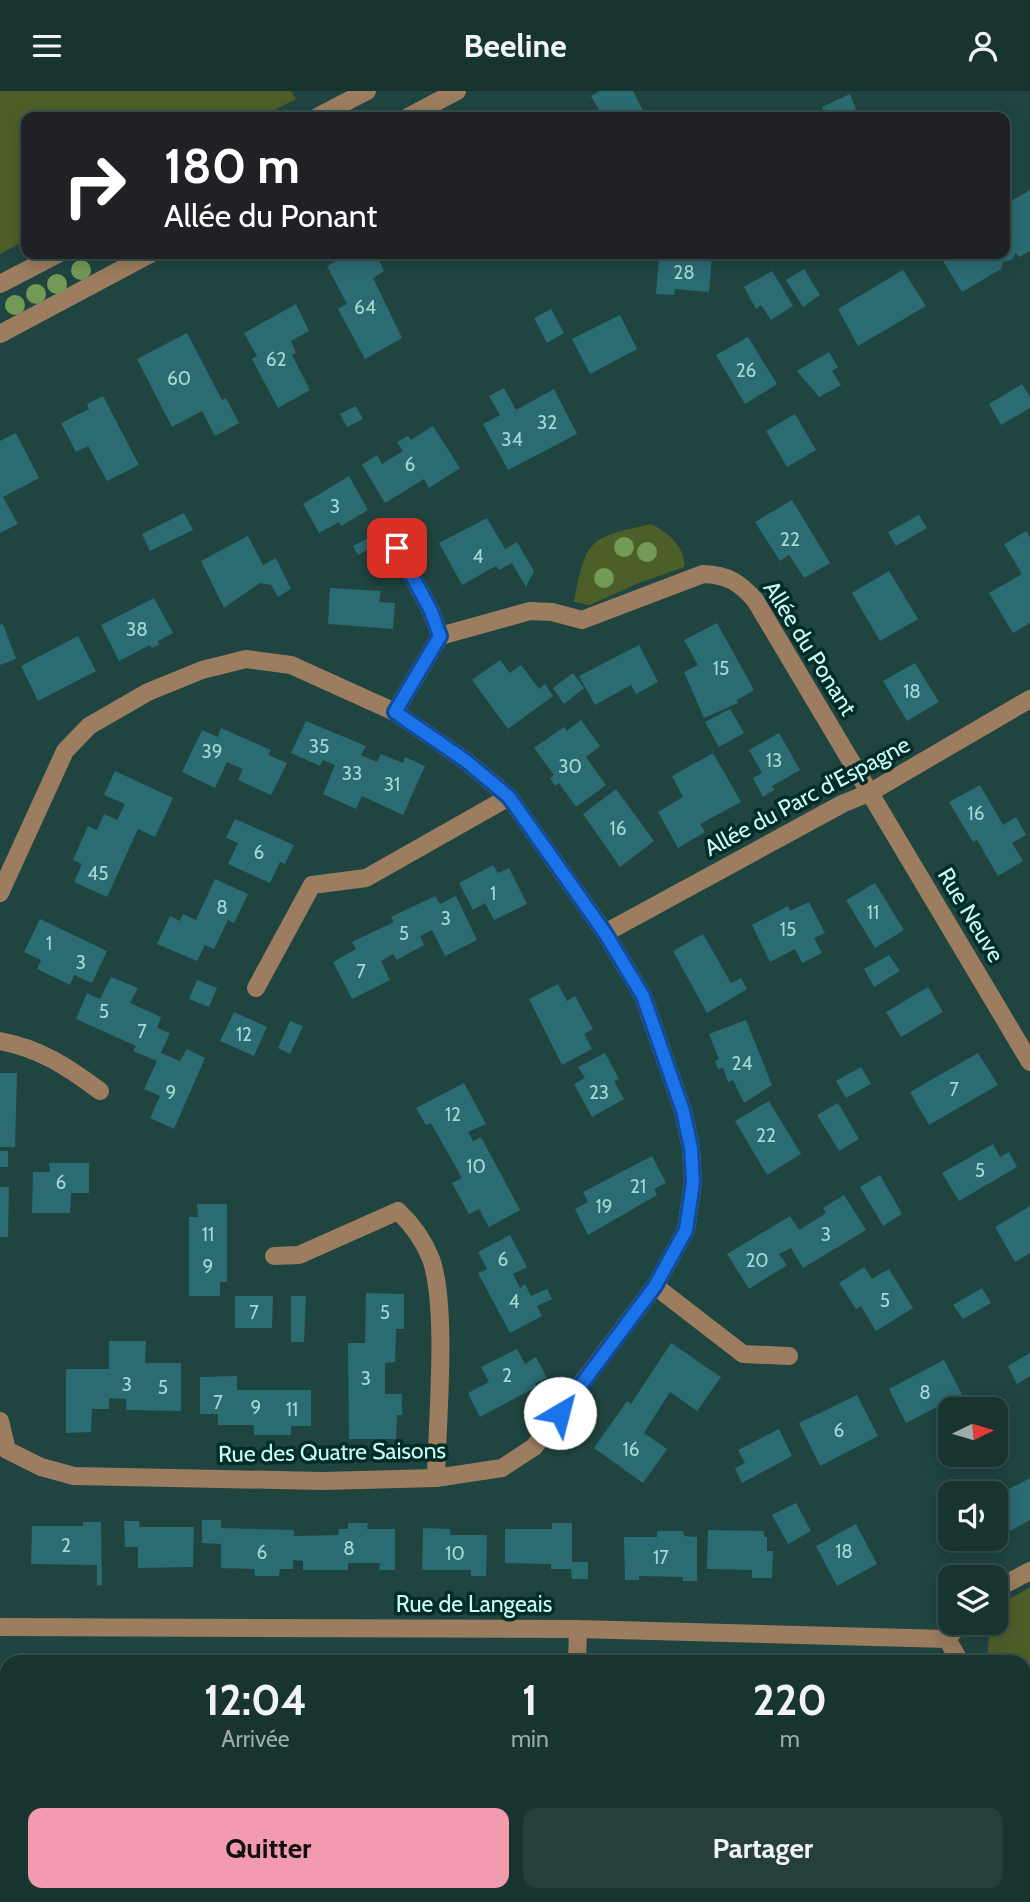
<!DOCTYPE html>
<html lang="fr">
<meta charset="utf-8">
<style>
body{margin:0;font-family:Cabin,sans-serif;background:#253f3d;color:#f1f3f6;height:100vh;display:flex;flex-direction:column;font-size:26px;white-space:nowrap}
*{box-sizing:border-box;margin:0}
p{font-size:23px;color:#9faaab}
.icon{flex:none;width:38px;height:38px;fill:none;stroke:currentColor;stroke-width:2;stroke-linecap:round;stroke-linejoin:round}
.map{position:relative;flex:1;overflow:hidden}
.drawer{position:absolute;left:0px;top:1564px;width:1031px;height:247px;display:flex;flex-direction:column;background:#183431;border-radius:21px 21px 0 0;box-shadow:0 4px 18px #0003,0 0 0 2px #364f4d}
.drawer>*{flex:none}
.top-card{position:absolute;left:21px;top:21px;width:989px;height:147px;border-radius:14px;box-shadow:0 4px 18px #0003,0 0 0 2px #364f4d;background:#202124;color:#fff;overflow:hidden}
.needle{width:46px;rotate:85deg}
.tools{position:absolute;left:938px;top:1306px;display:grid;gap:14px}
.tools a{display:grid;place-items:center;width:70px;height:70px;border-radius:14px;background:#183431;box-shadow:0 4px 18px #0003,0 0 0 2px #364f4d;font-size:35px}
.pin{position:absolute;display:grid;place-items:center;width:60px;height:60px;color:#fff;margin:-30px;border-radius:14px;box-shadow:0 4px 10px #0006}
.me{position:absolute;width:77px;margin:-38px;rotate:37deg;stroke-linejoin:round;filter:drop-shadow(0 0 5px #0008)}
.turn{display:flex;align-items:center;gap:24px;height:147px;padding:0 28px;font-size:32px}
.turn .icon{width:91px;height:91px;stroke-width:2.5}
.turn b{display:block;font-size:49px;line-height:60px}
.eta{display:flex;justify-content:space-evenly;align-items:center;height:119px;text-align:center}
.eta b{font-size:42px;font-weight:700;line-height:49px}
.primary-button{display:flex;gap:14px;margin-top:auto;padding:14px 28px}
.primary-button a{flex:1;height:80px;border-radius:14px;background:#f29aae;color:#111;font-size:28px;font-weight:700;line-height:80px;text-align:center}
.primary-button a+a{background:#253f3d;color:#f1f3f6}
header{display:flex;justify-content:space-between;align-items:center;height:91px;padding:0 28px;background:#183431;font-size:32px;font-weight:700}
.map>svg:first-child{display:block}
</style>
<header><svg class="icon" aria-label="menu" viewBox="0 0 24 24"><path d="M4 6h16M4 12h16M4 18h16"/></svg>Beeline<svg class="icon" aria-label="person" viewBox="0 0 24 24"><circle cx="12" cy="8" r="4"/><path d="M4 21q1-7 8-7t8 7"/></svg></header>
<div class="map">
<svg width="1030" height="1811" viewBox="0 0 1030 1811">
<rect width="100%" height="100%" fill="#204541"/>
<path fill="#4d5f29" d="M0,0H291L296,8L261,26H26V149L0,163Z
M651,433C666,440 687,457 684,476L636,493L590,514L574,511C586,447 589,447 651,433Z
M1030,1496V1654L1024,1643V1572L987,1571L989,1545L991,1531H996L997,1521L1006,1510Z"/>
<path fill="#2b6b72" d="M600,0H633L646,26H603L591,5Z
M850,3L859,26H827L822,16Z
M1030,99V160L1019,166L1016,162L1012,169L1003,171L1001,178L962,201L943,170L955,163H1004L1007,112Z
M349,163H376L384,180L373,187L402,247L365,268L338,218L347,213L327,175Z
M659,163L712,164L709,201L675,198L674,204L656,203Z
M804,178L820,204L803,216L786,189Z
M903,179L926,215L858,255L838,218Z
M772,180L793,215L771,229L761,214L756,218L744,196Z
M296,213L309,240L291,250L296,262L292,264L310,299L278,317L252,268L257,265L244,242Z
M551,218L564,242L547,252L534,227Z
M620,224L637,258L590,283L572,248Z
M187,242L222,309L226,307L239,332L215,345L202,320L172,336L137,268Z
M748,246L777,293L745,313L716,264Z
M829,261L838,276L832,280L841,294L819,306L797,280Z
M1022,293L1030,306V317L1001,334L989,313Z
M504,297L516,319L554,298L577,343L508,379L483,333L500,324L489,305Z
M103,305L139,374L107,390L88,355L76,361L61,332L89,318L87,313Z
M356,315L363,328L347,336L340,323Z
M795,323L816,359L787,376L766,340Z
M433,335L460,377L429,397L424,388L385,412L362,374L377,364L382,373L403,360L397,351L408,345L411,349Z
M16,342L39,387L3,406L18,433L0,442V350Z
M349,385L368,419L341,435L339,431L319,442L303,413Z
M792,409L830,472L804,487L789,464L780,470L755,431Z
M184,422L193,439L150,460L142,443Z
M919,424L927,437L896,455L888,441Z
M487,427L505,458L517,451L534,480L526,496L512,472L499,479L496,475L462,494L439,452Z
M1026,440L1030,446V532L1013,542L989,502L1022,483L1004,453Z
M374,444L379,452L358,464L353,455Z
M248,445L263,474L276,467L291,498L278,506L271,494L260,492L224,517L201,470Z
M889,480L918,528L880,550L852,502Z
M330,497L381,500L379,511L395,512L393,538L328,533Z
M154,507L173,542L158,550L159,554L152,557L150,554L119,570L101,534Z
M717,532L754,599L737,609L738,612L704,627L684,581L698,574L684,549Z
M3,533L16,568L0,574V534Z
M78,545L96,580L38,610L21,575Z
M639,554L658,591L636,603L631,594L595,614L579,585Z
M500,569L510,582L521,574L539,598L545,593L553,605L508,638L472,589Z
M915,572L939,611L907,630L883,590Z
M573,582L584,597L564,613L553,597Z
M730,618L744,642L719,656L705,631Z
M581,629L600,655L586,666L606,694L576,716L559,692L555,695L550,687L554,684L534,657L564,636L567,640Z
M306,630L366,655L361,664L377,671L381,663L403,672L405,666L425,675L403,724L362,705L356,718L323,703L335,674L323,669L320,675L291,662Z
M221,637L271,659L268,664L287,672L271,704L238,689L243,678L227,671L215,697L182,681L202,639L218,646Z
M779,642L800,679L772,695L774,699L763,706L753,687L762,682L749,659Z
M713,662L741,711L700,733L705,741L678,757L658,721L683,706L672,685Z
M115,680L173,707L155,746L138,738L107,806L74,791L82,773L73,769L88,735L97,739L104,723L117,729L125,713L104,704Z
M980,694L1003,734L1016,726L1026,744L1012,752L1023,770L998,785L977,749L973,751L949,711Z
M616,698L654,750L620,776L583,723Z
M235,728L294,754L285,773L280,771L270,792L228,773L238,752L226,747Z
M493,774L498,782L509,777L527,813L494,829L485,812L473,819L459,792Z
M215,788L248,803L234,832L228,829L214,858L205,854L197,870L157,853L170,825L180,830L183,823L196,829Z
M875,792L904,839L875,857L846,809Z
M435,805L440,813L456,805L477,849L445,865L432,839L420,845L424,854L397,869L393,863L381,870L390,889L352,908L333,871L356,858L352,851L394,831L391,826Z
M809,811L825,842L814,847L822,862L802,872L795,858L770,871L752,834L788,815L790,820Z
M40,828L107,860L92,892L74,884L70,894L37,878L41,869L24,861Z
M703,843L731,892L741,887L747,898L707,922L673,860Z
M889,864L900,880L874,896L864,878Z
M111,886L138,897L130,912L161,926L157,937L170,942L161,962L180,970L187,958L205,967L174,1038L150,1027L160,1005L144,998L157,970L133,960L136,955L76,928L87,902L100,908Z
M197,889L217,897L209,916L189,908Z
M558,893L567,910L575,905L593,938L584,943L592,958L562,974L529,908Z
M928,896L943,921L901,946L886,921Z
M234,921L267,936L254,965L220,950Z
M746,929L772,994L744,1012L733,989L728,991L723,977L718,978L715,970L719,968L709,943Z
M290,930L303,935L290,963L278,957Z
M605,962L619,988L614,990L624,1008L592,1026L574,993L585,987L578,976Z
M978,962L998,994L929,1034L910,1001Z
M861,976L871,993L846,1007L836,990Z
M0,982H17L15,1056H0Z
M464,992L486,1033L468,1041L473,1050L481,1046L520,1119L489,1136L479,1118L469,1123L452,1092L462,1087L431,1032L426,1034L416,1017Z
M769,1010L801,1063L767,1084L735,1030Z
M838,1012L859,1048L839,1060L817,1024Z
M993,1053L1000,1066L1009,1061L1017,1076L959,1110L942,1082Z
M0,1060H8V1076H0Z
M652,1065L666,1092L654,1098L657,1104L588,1144L575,1118L588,1111L583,1101Z
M49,1072H89V1102H71L70,1122H32L33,1081H50Z
M880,1084L902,1123L883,1135L860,1096Z
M0,1096H9L8,1146H0Z
M844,1104L866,1139L803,1177L791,1157L779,1163L787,1174L749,1198L727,1163L790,1125L799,1139L826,1122L823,1117Z
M197,1113H227V1191H220V1205H189V1126H198Z
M1030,1115V1162L1015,1171L995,1136Z
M510,1144L527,1176L513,1183L520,1197L525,1193L531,1205L547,1198L552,1208L537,1215L542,1225L510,1242L478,1182L487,1178L478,1161Z
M864,1176L872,1188L889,1178L913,1217L876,1240L861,1215L856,1218L839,1192Z
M982,1197L991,1212L963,1228L953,1214Z
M366,1202L404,1203V1238H396L395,1271L385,1272V1303H402V1324H397L396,1348H349L348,1252H365Z
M235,1205H273L272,1237H235Z
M291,1205H306L304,1251H291Z
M109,1250H146L145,1272H181V1320L126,1319V1308L109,1307V1318H92L91,1341L66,1342V1278H109Z
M671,1252L721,1286L697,1320L670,1301L644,1342L667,1358L643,1392L594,1357L627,1310L631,1313Z
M517,1258L525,1273L536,1266L547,1287L535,1292L536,1296L480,1326L468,1302L489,1291L481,1276Z
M1030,1262V1285L1017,1293L1008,1275Z
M944,1269L962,1303L906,1332L889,1298Z
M237,1285V1299H311V1335H291V1344H254V1334H218V1323H200V1286Z
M857,1304L878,1345L820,1375L799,1332Z
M779,1338L792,1365L742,1392L735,1377L745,1372L738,1359Z
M1030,1387V1429L972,1461L965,1447H996V1405Z
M796,1412L811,1440L788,1453L772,1424Z
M202,1429H221V1437L294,1439V1445L338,1444L339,1438H348V1432H368L367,1438H395V1479H379L380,1472H348V1479H303V1470L293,1469V1478H280L279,1485H255L254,1478L221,1477V1453L202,1452Z
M124,1430H139L140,1436H194L193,1476L138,1477V1456H125Z
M83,1431H101L102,1494L97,1495V1474L31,1473L32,1435H83Z
M552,1432H572V1471H588V1488H572L571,1478H551V1473L505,1472V1438H552Z
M856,1433L877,1473L837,1495L816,1455Z
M423,1437L450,1438V1444H487L486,1485H471V1479H422Z
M708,1439L764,1440V1446H767V1460H773L772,1487H752V1479L707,1478Z
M657,1440H683L684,1445L697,1446V1490H683V1486L639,1485V1489H625L624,1446H657Z
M1024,1756L1030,1767V1811H1003L1000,1804H1024Z
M262,1804H296V1811H262Z
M364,1804H396V1811H364Z
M747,1804H787L791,1811H735Z"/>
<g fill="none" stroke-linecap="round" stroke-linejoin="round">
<path stroke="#9c7d5f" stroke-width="18" d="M317,26L367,0
M408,26L457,0
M0,193L58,163
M0,243L150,163
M397,457L431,520L440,545
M395,621L440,545L530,520L552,521L582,529L703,483C728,484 739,491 755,509L1030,971
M0,802L65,660L89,635L148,601L202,579L246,568L291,574L395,621L466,670L509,706L605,842L643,905L683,1020L691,1057L693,1091L686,1139L655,1195L534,1356L502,1377L436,1387L323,1390L74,1385L41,1376L7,1359L0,1330
M605,842L842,713L869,702L1030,608
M256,897L312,794L366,787L509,706
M0,950C39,957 68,976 100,1000
M274,1165L299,1164L398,1120C413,1134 423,1148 431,1168C448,1216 437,1332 436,1387
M655,1195L743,1263L789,1265
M996,1498L1030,1480
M0,1536L578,1538L947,1548
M577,1572L578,1538
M961,1572L947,1548L962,1531
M1024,1682L1030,1693
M0,1739L7,1786
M12,1804L13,1811
M644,1804L648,1811
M569,1811L570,1804"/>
</g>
<g fill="#729a55">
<circle cx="81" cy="179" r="10"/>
<circle cx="57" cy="193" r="10"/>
<circle cx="36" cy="203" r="10"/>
<circle cx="15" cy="214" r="10"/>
<circle cx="624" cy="456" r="10"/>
<circle cx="647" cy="461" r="10"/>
<circle cx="604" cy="487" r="10"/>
</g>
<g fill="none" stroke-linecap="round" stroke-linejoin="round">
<defs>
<path id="route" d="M397,457L431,520L440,545L395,621L466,670L509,706L605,842L643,905L683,1020L691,1057L693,1091L686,1139L655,1195L560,1322"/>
</defs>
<use href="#route" stroke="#114b97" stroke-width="18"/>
<use href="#route" stroke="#1a73e8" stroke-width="12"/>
</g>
<g text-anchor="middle" stroke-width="7" stroke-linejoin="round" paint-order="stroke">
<g font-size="19" fill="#a1d8d4">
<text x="684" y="188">28</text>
<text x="365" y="223">64</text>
<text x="276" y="275">62</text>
<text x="746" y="286">26</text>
<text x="179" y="294">60</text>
<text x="547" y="338">32</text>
<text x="512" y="355">34</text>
<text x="410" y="380">6</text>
<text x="335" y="422">3</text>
<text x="790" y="455">22</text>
<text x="478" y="472">4</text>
<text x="137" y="545">38</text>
<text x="721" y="584">15</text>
<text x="912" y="607">18</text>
<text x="319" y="662">35</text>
<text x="212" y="667">39</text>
<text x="774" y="676">13</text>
<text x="570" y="682">30</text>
<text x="352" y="689">33</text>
<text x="392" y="700">31</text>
<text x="976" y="729">16</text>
<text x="618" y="744">16</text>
<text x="259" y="768">6</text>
<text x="98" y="789">45</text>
<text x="493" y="809">1</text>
<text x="222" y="823">8</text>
<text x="873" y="828">11</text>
<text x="446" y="834">3</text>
<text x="788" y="845">15</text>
<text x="404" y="849">5</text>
<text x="49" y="859">1</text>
<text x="81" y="878">3</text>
<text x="361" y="887">7</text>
<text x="104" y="927">5</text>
<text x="142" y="947">7</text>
<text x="244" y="950">12</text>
<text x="742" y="979">24</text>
<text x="954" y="1005">7</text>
<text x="171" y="1008">9</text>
<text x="599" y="1008">23</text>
<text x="453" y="1030">12</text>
<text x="766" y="1051">22</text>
<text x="476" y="1082">10</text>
<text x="980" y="1086">5</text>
<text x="61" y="1098">6</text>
<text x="638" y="1102">21</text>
<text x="604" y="1122">19</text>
<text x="208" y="1150">11</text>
<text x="826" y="1150">3</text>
<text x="503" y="1175">6</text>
<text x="757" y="1176">20</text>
<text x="208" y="1182">9</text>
<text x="885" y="1216">5</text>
<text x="514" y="1217">4</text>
<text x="254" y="1228">7</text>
<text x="385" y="1228">5</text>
<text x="507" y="1291">2</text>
<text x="366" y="1294">3</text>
<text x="127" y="1300">3</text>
<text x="163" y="1303">5</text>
<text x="925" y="1308">8</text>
<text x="218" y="1318">7</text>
<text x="256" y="1323">9</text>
<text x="292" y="1325">11</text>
<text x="839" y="1346">6</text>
<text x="631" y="1365">16</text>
<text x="66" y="1461">2</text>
<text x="349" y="1464">8</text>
<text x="844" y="1467">18</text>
<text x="262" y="1468">6</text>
<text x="455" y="1469">10</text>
<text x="661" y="1473">17</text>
</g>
<g font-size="23" fill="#c8fdf5" stroke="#032b27">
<text transform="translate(810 557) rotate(58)" y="8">Allée du Ponant</text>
<text transform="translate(807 705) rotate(-28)" y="8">Allée du Parc d'Espagne</text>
<text transform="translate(971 824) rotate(59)" y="8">Rue Neuve</text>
<text transform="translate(332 1361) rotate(-1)" y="8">Rue des Quatre Saisons</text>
<text x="474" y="1521">Rue de Langeais</text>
</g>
</g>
</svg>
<div class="tools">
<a><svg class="needle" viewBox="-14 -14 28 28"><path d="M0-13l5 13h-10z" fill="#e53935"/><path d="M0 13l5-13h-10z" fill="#9faaab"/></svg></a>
<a><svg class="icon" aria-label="sound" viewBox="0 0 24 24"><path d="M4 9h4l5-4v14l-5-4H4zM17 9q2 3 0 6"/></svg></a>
<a><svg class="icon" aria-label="layers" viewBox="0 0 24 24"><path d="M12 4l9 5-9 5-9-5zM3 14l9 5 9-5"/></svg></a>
</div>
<div class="pin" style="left:397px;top:457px;background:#d93025"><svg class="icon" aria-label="arrive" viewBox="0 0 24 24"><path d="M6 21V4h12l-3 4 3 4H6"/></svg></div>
<svg class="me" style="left:560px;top:1322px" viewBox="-20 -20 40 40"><circle r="19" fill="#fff"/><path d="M0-13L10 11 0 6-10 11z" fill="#1a73e8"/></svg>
<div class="top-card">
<div class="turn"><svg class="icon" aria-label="right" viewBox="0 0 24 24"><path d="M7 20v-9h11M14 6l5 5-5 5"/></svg><div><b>180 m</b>Allée du Ponant</div></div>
</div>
<section class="drawer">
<div class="eta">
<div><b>12:04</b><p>Arrivée</p></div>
<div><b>1</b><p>min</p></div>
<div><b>220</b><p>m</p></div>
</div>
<div class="primary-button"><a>Quitter</a><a>Partager</a></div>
</section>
</div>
